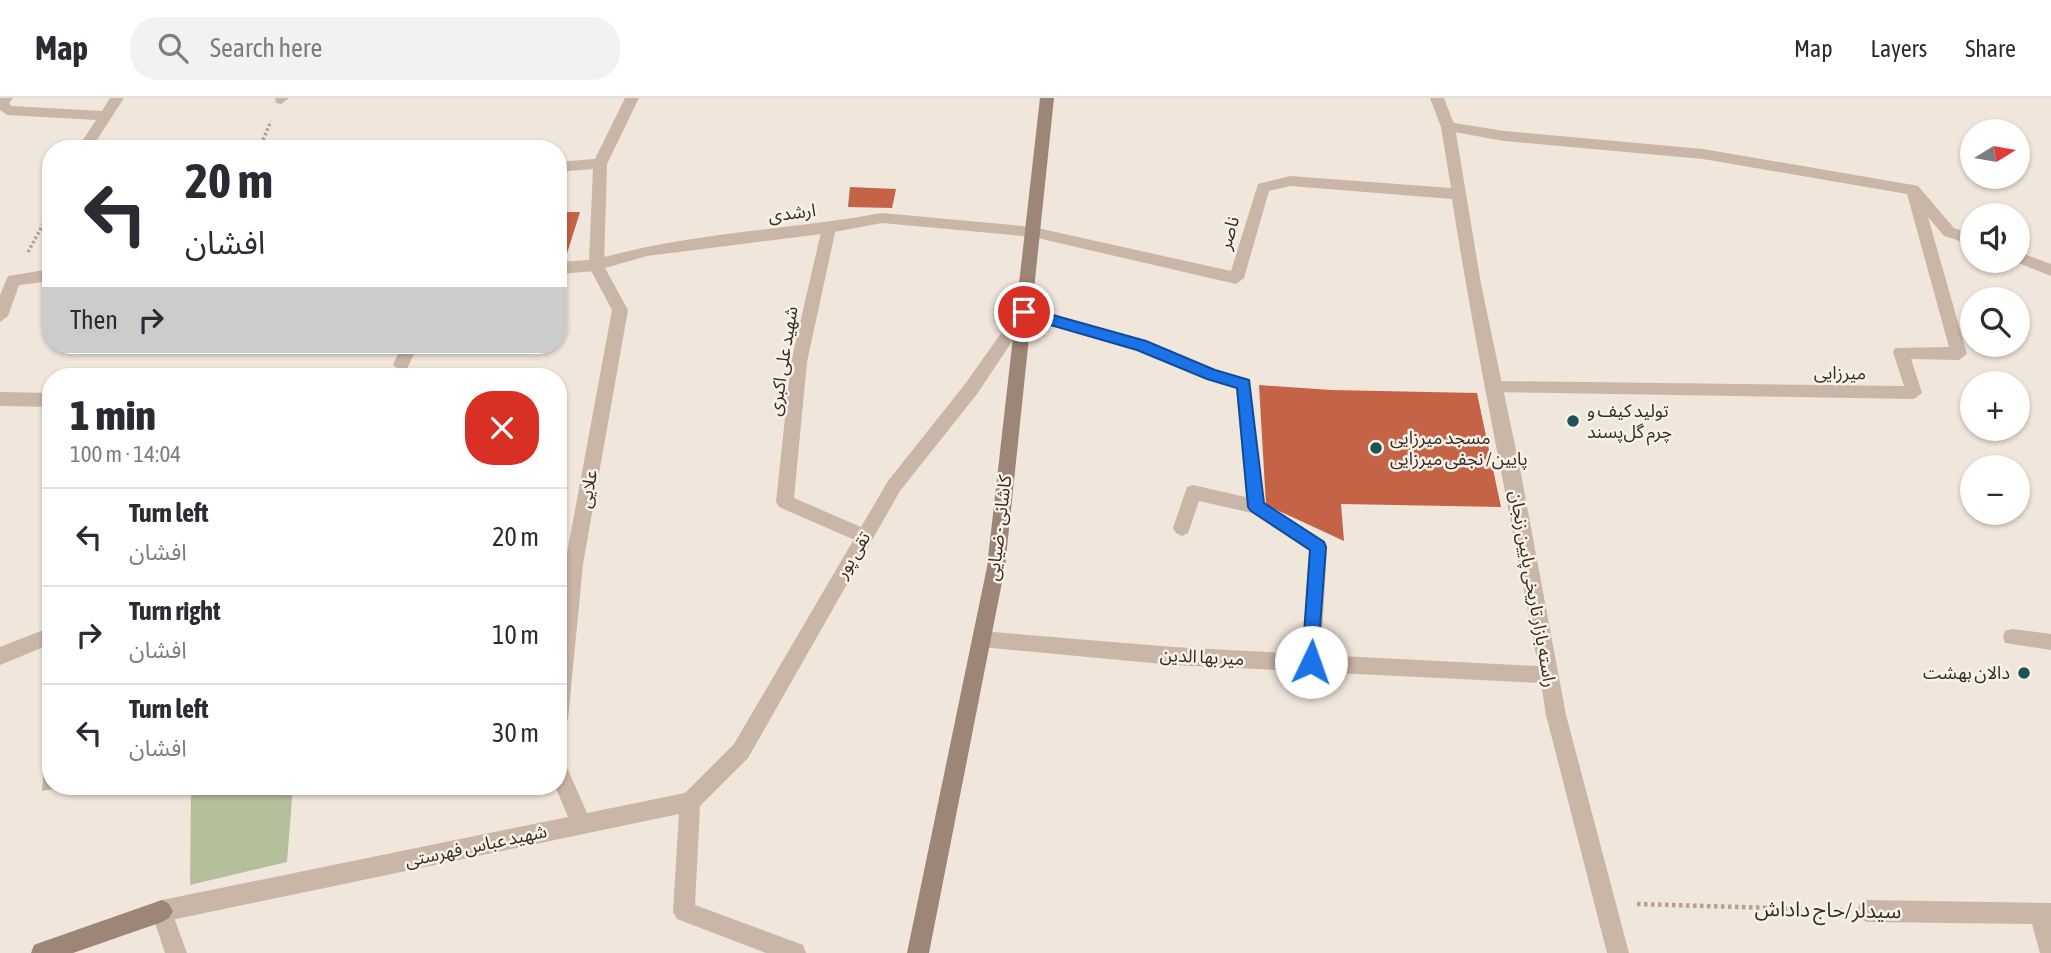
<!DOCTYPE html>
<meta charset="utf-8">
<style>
body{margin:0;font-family:"Asap Condensed","Noto Sans Arabic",sans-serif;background:#f2f2f3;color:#2b2b33;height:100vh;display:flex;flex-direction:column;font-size:26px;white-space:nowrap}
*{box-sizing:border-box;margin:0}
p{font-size:23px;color:#7c7c81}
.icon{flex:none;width:38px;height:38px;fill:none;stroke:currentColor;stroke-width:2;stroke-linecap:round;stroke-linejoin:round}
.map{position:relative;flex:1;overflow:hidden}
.drawer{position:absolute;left:42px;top:270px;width:525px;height:427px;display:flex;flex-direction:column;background:#fff;border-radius:28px;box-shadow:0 2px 5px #0004}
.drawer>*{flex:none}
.top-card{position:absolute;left:42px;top:42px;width:525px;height:214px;border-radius:28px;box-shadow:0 2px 5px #0004;background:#fff;color:#2b2b33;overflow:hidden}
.needle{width:46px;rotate:79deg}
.fabs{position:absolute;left:1960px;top:21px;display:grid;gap:14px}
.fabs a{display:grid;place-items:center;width:70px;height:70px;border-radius:50%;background:#fff;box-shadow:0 2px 5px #0004;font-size:35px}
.pin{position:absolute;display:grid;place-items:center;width:60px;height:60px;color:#fff;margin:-30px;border:4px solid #fff;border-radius:50%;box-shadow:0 2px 7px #0007}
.me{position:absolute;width:77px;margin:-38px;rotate:3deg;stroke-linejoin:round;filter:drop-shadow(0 0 5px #0008)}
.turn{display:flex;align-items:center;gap:24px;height:147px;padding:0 28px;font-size:32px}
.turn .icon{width:91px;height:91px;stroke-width:2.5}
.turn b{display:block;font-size:49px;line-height:60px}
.then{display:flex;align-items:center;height:66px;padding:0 28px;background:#0003;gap:14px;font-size:26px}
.round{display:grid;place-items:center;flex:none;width:74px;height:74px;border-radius:28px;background:#f2f2f3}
.headline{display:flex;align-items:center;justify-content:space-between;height:119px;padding:0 28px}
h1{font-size:42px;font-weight:800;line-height:52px}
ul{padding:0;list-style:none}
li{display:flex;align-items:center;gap:21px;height:98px;padding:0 28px;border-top:2px solid #e1e1e2}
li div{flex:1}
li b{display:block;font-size:26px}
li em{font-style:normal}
header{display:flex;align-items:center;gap:42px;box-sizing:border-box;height:98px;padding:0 35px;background:#fff;border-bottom:2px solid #e1e1e2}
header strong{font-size:33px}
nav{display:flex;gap:38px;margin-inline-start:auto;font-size:24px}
.search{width:490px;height:63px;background:#f2f2f3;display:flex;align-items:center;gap:18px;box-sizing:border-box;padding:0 24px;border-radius:28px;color:#7c7c81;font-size:26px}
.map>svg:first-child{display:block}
</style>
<header>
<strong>Map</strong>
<div class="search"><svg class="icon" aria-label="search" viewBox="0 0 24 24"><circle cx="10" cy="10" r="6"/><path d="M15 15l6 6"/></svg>Search here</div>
<nav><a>Map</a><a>Layers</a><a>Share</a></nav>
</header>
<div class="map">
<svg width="2051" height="855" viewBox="0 0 2051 855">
<rect width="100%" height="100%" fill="#f1e6db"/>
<path fill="#b4c09b" d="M51,586V688H68L42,693Z
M191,688H293L287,764L190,787Z"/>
<path fill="#c46346" d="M850,89L896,91L892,110L848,109Z
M558,114H580L564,165H558Z
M1259,287L1331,292L1477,295L1501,409L1341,406L1344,443L1266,407Z"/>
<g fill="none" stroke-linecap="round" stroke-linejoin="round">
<path stroke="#b5a091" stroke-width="3.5" stroke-dasharray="2.5 2.5" stroke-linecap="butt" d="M259,51L271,23
M28,154L51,112"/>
<path stroke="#b5a091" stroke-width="4.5" stroke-dasharray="3.5 3.5" stroke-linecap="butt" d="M1637,806L1842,812"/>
<path fill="#c9b6a7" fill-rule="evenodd" d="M1448,24L1504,33L1703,51L1913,87L1918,88L1954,130L1972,136V147L1944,138L1928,119L1967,256L1959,262L1911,261L1922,295L1914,301L1488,294L1486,289L1494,283L1904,288L1893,254L1895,250L1949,249L1907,96L1703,61L1504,43L1443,32L1441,29Z
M882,115L1033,129L1040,134L1033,139L882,125L829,135L647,158L605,170L628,212L583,466L568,621L565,627L558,630V529L565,466L612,212L588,167L591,163C685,134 785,133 882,115Z
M2018,154L2051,166V178L2013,163H2018Z
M1024,208L1029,210L1032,214L1029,218L977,296L900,393L748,660L700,708L695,807L803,847L806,855H766L677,821L673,814L679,716L162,824L155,820L151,813L155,806L162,802L568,719L555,688H558V662L565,665L587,715L685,695L734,646L888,383L965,286L1019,210Z"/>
<path fill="#c9b6a7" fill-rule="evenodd" d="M0,0H13L9,5L11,8L102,13L110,0H124L91,51H77L96,22L7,17L0,12Z
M275,0H289L281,6L276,5Z
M625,0H639L607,66L604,167L596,173L558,176V164L589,162L593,71L558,74V64L595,61Z
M1430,0H1444L1455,29L1481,186L1521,376L1566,617L1629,855H1607L1546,617L1541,585L1173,567L981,549L974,547L972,541L974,535L981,533L1173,549L1302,556L1309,453L1252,415L1199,403L1188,435L1182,438L1176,435L1173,430L1187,389L1193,387L1246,399L1236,290L1206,281L1136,252L1019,218L1016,214L1019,210L1024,208L1146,243L1216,272L1250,281L1264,405L1324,444L1327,449L1321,557L1538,568C1510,412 1476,257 1452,101L1290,88L1269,93L1244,180L1236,186L1033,139L1026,134L1033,129L1231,173L1258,86L1290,78L1451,90L1441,29Z
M829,125L836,130L807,264L794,400L870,433L873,438L870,443L864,446L779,409L776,404L791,264L822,130Z
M51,171V183L19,187L8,218L0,224V197L8,178Z
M402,247H418L407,271L401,273L393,267Z
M0,294L51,295V309L0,308Z
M558,457L580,460L583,466L580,472L558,473Z
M51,529V546L0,567V549Z
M2012,531L2051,536V552L2005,545L2003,539L2005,533Z
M162,802L169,806L187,855H165L151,813L155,806Z
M1867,802L2051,805V855H2040L2032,826L1867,824L1860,820L1856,813L1860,806Z"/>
<path fill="#9d8578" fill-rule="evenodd" d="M1040,0H1054L1005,469L929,855H907L987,469Z
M162,802L169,806L173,813L169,820L162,824L73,855H31L34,847L42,844Z"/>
</g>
<path fill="#1a73e8" stroke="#114b97" stroke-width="2" d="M1024,209L1146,243L1215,272L1249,282L1264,405L1324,444L1326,449L1317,570L1311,572L1305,570L1302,564L1310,452L1251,413L1248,409L1237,290L1207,281L1137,252L1019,218L1017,214Z"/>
<g fill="#1e5356" stroke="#f9f1e7" stroke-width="2.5">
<circle cx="1573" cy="323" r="7"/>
<circle cx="1376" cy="350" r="7"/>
<circle cx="2024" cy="575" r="7"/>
</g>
<g text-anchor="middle" stroke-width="5" stroke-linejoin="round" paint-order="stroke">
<g font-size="18" fill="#362c27" stroke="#f9f1e7">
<text transform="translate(792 115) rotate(-7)" y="6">ارشدی</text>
<text transform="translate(1229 135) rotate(-74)" y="6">ناصر</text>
<text transform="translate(783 263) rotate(-81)" y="6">شهید علی اکبری</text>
<text transform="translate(1840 275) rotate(1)" y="6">میرزایی</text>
<text transform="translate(588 391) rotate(-80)" y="6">علایی</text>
<text transform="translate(999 430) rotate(-83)" y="6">کاشانی - ضیایی</text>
<text transform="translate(853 457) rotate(-59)" y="6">تقی پور</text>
<text transform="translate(1533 491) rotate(80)" y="6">راسته بازار تاریخی پایین زنجان</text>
<text transform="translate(1202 559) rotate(3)" y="6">میر بها الدین</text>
<text transform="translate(476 748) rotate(-12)" y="6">شهید عباس فهرستی</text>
</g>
<g font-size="18" fill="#362c27" stroke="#f9f1e7" text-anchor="start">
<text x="1587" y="319">تولید کیف و<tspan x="1587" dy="21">چرم گل‌پسند</tspan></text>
<text x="1390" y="346">مسجد میرزایی<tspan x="1390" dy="21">پایین/ نجفی میرزایی</tspan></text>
<text x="2010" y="581" text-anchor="end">دالان بهشت</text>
</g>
<g font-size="21" fill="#362c27" stroke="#f9f1e7">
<text transform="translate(1828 812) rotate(1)" y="7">سیدلر/حاج داداش</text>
</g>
</g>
</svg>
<div class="fabs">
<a><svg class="needle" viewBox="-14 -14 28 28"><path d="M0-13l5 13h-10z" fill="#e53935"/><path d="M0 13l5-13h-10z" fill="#7c7c81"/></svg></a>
<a><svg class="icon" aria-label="sound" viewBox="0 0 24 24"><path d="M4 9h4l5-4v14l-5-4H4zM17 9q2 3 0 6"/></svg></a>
<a><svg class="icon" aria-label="search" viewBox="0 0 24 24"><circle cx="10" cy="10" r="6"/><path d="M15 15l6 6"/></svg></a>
<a>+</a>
<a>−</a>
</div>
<div class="pin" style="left:1024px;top:214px;background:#d93025"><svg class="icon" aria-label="arrive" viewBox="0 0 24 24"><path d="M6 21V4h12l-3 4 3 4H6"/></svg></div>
<svg class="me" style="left:1311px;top:564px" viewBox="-20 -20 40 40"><circle r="19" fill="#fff"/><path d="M0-13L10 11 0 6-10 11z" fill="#1a73e8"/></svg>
<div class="top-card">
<div class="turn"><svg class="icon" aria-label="left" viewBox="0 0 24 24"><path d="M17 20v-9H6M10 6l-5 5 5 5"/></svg><div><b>20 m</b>افشان</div></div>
<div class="then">Then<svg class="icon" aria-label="right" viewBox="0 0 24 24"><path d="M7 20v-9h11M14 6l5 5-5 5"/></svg></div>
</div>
<section class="drawer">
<div class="headline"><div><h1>1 min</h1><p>100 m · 14:04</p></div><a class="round" style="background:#d93025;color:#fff"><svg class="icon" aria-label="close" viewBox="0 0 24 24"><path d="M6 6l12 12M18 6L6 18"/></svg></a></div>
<ul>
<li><svg class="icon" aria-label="left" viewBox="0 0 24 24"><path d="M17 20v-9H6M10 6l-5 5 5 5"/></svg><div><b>Turn left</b><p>افشان</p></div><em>20 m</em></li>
<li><svg class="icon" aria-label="right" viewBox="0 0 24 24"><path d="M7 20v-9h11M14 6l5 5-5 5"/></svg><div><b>Turn right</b><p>افشان</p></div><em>10 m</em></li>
<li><svg class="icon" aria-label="left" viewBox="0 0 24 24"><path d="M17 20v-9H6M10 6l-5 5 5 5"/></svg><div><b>Turn left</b><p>افشان</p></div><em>30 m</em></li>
</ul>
</section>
</div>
